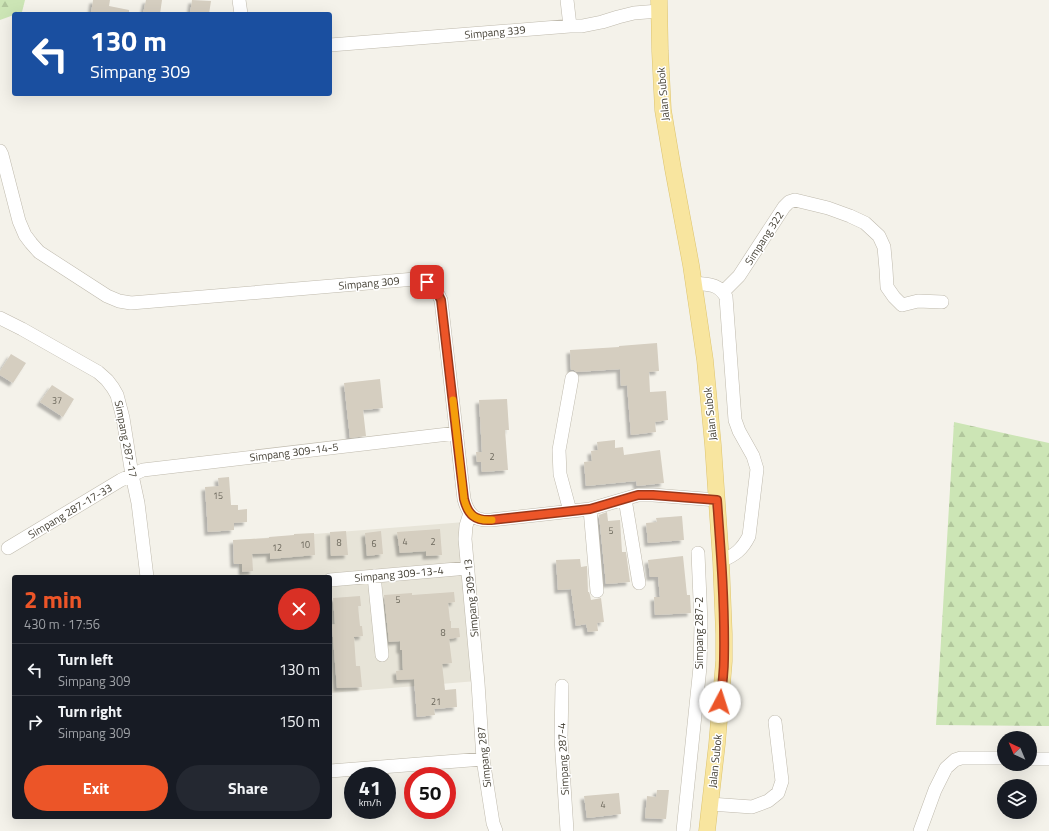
<!DOCTYPE html>
<meta charset="utf-8">
<style>
body{margin:0;font-family:"Titillium Web",sans-serif;background:#242831;color:#f1f3f6;height:100vh;display:flex;flex-direction:column;font-size:15px;white-space:nowrap}
*{box-sizing:border-box;margin:0}
p{font-size:13px;color:#9ea1a6}
.icon{flex:none;width:22px;height:22px;fill:none;stroke:currentColor;stroke-width:2;stroke-linecap:round;stroke-linejoin:round}
.map{position:relative;flex:1;overflow:hidden}
.panel{position:absolute;left:12px;top:575px;width:320px;height:244px;display:flex;flex-direction:column;background:#171b24;border-radius:4px;box-shadow:0 4px 16px #0002}
.panel>*{flex:none}
.hud{position:absolute;left:12px;top:12px;width:320px;height:84px;border-radius:4px;box-shadow:0 4px 16px #0002;background:#1a4fa0;color:#fff;overflow:hidden}
.needle{width:26px;rotate:316deg}
.fabs{position:absolute;left:997px;top:731px;display:grid;gap:8px}
.fabs a{display:grid;place-items:center;width:40px;height:40px;border-radius:50%;background:#171b24;box-shadow:0 4px 16px #0002;font-size:20px}
.speed{position:absolute;left:344px;top:767px;display:flex;gap:8px;font-size:20px;font-weight:700;text-align:center}
.speed>*{display:grid;place-content:center;width:52px;height:52px;border-radius:50%;background:#171b24;box-shadow:0 4px 16px #0002;line-height:1}
.speed small{font-size:10px;font-weight:400}
.speed .limit{border:6px solid #d22;background:#fff;color:#111}
.pin{position:absolute;display:grid;place-items:center;width:34px;height:34px;color:#fff;margin:-17px;border-radius:8px;box-shadow:0 2px 6px #0006}
.me{position:absolute;width:44px;margin:-22px;rotate:5deg;stroke-linejoin:round;filter:drop-shadow(0 0 3px #0008)}
.turn{display:flex;align-items:center;gap:14px;height:84px;padding:0 12px;font-size:18px}
.turn .icon{width:52px;height:52px;stroke-width:2.5}
.turn b{display:block;font-size:28px;line-height:34px}
.round{display:grid;place-items:center;flex:none;width:42px;height:42px;border-radius:21px;background:#242831}
.head{display:flex;align-items:center;justify-content:space-between;height:68px;padding:0 12px}
h1{font-size:24px;font-weight:700;line-height:30px;color:#ec5528}
.cta{display:flex;gap:8px;margin-top:auto;padding:8px 12px}
.cta a{flex:1;height:46px;border-radius:24px;background:#ec5528;color:#fff;font-size:16px;font-weight:700;line-height:46px;text-align:center}
.cta a+a{background:#242831;color:#f1f3f6}
ul{padding:0;list-style:none}
li{display:flex;align-items:center;gap:12px;height:52px;padding:0 12px;border-top:1px solid #363941}
li div{flex:1}
li b{display:block;font-size:15px}
li em{font-style:normal}
.map>svg:first-child{display:block}
</style>
<div class="map">
<svg width="1049" height="831" viewBox="0 0 1049 831">
<defs>
<pattern id="forest-firs" width="22" height="20" patternUnits="userSpaceOnUse"><rect width="22" height="20" fill="#cce5b5"/><path d="M5 1l3.5 6h-7zM16 11l3.5 6h-7z" fill="#b1c69c"/></pattern>
<filter id="shadow"><feDropShadow dx="-3.5" dy="3.5" stdDeviation="1" flood-color="#0004"/></filter>
</defs>
<rect width="100%" height="100%" fill="#f4f2ea"/>
<path fill="#e7e4d8" d="M465,522L477,681L330,693V577H240L237,540Z"/>
<path fill="url(#forest-firs)" d="M0,0H25L22,12L0,20Z
M954,422L1049,443V726L936,725Z"/>
<path fill="#d5cec0" filter="url(#shadow)" d="M93,0H110L109,6L129,10V14H91Z
M146,0H162L160,14H143Z
M192,0L211,1L209,14H190Z
M657,343L659,371L649,372L650,392L666,391L668,420L655,422L656,432L631,435L627,385L621,386L620,369L577,372L574,370H571L570,350L619,347V346Z
M11,354L26,363L13,383L0,375V371Z
M380,379L383,408L363,410L366,436L350,438L344,383Z
M52,385L74,399L63,417L40,402Z
M507,399L509,430H505L508,470L482,472L481,462H477L476,452H482L479,400Z
M615,440V448L623,447L624,455L660,450L664,483L637,486L636,481L586,486L584,462L592,461L591,451L598,450L597,442Z
M229,477L231,505H238V510L247,509V522L234,523V530L208,532L205,487L219,486L218,478Z
M607,512L608,521L620,520L622,552H626L630,582L606,584L599,515Z
M682,516L684,540L648,543L646,523L657,522L656,518Z
M440,529L442,555L426,556V551L400,553L397,532Z
M346,531L348,555L331,556L330,532Z
M381,531L383,554L367,556L365,533Z
M314,533L315,555L270,559V553L252,554L253,571L242,572V564H234L233,540L269,538V537L294,535V534Z
M683,556L687,595H690L691,613L655,615L654,597H660L658,577H650L648,560Z
M580,559L581,567L587,566L588,592H589L590,595L591,600L601,598L604,622L597,623L598,631L588,632L586,624L576,626L571,589L558,590L556,560Z
M454,592L455,602L448,603L450,621H451V628H459L460,637L449,639L452,663L442,664L445,690L456,689L457,707L434,709L435,715L417,717L414,679L397,680L396,671L403,670L402,650H400V641L389,642L384,595L412,593V595Z
M360,596L361,606H358L360,626H362L363,636L354,637L356,666H360L362,687L337,688L332,625L335,624L333,598Z
M657,790H669L666,819L645,818L647,796L656,797Z
M619,793L621,814L587,818L584,796Z"/>
<g fill="none" stroke-linecap="round" stroke-linejoin="round">
<defs>
<path id="minor" d="M239,0L241,14
M567,0L570,26
M330,45L570,26H582L602,22L618,17L634,13L659,11
M0,151L2,155L19,221L25,235L31,243L39,252L107,296L119,301L131,303L415,279C431,283 434,285 441,300L464,499C468,515 475,521 491,520L590,509L638,495H653L717,500
M694,283C709,285 718,283 726,297L735,420L739,431L753,456L757,469L749,536C742,550 735,555 721,561
M723,292L739,276L784,207L789,202L795,200L828,208L850,216L865,223L879,236L884,247L886,269L887,287L894,297L902,305L918,301L942,302
M0,318L22,329L98,372L107,380L113,388L117,395L123,418L132,475L138,503L147,577
M625,499L639,583
M590,509L597,591
M570,511L560,474L559,450L572,378
M470,513L466,526L465,539L478,683L483,759L493,823L496,831
M8,548L121,480L143,470L457,433
M374,576L382,655
M330,580L468,568
M562,686L561,738L567,831
M1030,759H1049
M330,771L483,759
M710,804L752,807L768,801L778,793L782,781L775,722
M683,831L700,667L701,623L698,553
M920,831L935,790L946,768L955,760L961,758H1004"/>
<path id="major" d="M659,0L660,51L663,110L673,169L691,265L705,360L713,445L721,561L724,634V661L717,744L707,831"/>
</defs>
<use href="#minor" stroke="#bfbaad" stroke-width="14"/>
<use href="#major" stroke="#ddc46f" stroke-width="17"/>
<use href="#minor" stroke="#fff" stroke-width="13"/>
<use href="#major" stroke="#f8e59f" stroke-width="16"/>
</g>
<g fill="none" stroke-linecap="round" stroke-linejoin="round">
<defs>
<path id="route" d="M427,282L436,290L441,300L464,499C468,515 475,521 491,520L590,509L638,495H653L717,500C721,553 725,606 724,659C724,674 722,688 720,702"/>
</defs>
<use href="#route" stroke="#99371a" stroke-width="10"/>
<use href="#route" stroke="#ec5528" stroke-width="7"/>
<path stroke="#f59e0b" stroke-width="7" d="M453,400L464,499C468,515 475,521 492,520"/>
</g>
<g text-anchor="middle" stroke-width="3" stroke-linejoin="round" paint-order="stroke">
<g font-size="9" fill="#6a665a">
<text x="57" y="404">37</text>
<text x="492" y="460">2</text>
<text x="218" y="499">15</text>
<text x="611" y="534">5</text>
<text x="405" y="545">4</text>
<text x="433" y="545">2</text>
<text x="339" y="546">8</text>
<text x="374" y="547">6</text>
<text x="305" y="548">10</text>
<text x="277" y="551">12</text>
<text x="398" y="603">5</text>
<text x="443" y="636">8</text>
<text x="436" y="705">21</text>
<text x="603" y="808">4</text>
</g>
<g font-size="11" fill="#474338" stroke="#fff">
<text transform="translate(495 32) rotate(-5)" y="4">Simpang 339</text>
<text transform="translate(663 94) rotate(-95)" y="4">Jalan Subok</text>
<text transform="translate(764 238) rotate(-57)" y="4">Simpang 322</text>
<text transform="translate(369 283) rotate(-5)" y="4">Simpang 309</text>
<text transform="translate(710 414) rotate(-96)" y="4">Jalan Subok</text>
<text transform="translate(126 439) rotate(79)" y="4">Simpang 287-17</text>
<text transform="translate(294 452) rotate(-7)" y="4">Simpang 309-14-5</text>
<text transform="translate(70 511) rotate(-31)" y="4">Simpang 287-17-33</text>
<text transform="translate(399 574) rotate(-5)" y="4">Simpang 309-13-4</text>
<text transform="translate(471 598) rotate(-95)" y="4">Simpang 309-13</text>
<text transform="translate(699 633) rotate(-90)" y="4">Simpang 287-2</text>
<text transform="translate(484 757) rotate(-96)" y="4">Simpang 287</text>
<text transform="translate(563 759) rotate(-93)" y="4">Simpang 287-4</text>
<text transform="translate(715 761) rotate(-84)" y="4">Jalan Subok</text>
</g>
</g>
</svg>
<div class="fabs">
<a><svg class="needle" viewBox="-14 -14 28 28"><path d="M0-13l5 13h-10z" fill="#e53935"/><path d="M0 13l5-13h-10z" fill="#9ea1a6"/></svg></a>
<a><svg class="icon" aria-label="layers" viewBox="0 0 24 24"><path d="M12 4l9 5-9 5-9-5zM3 14l9 5 9-5"/></svg></a>
</div>
<div class="speed"><div>41<small>km/h</small></div><div class="limit">50</div></div>
<div class="pin" style="left:427px;top:282px;background:#d93025"><svg class="icon" aria-label="arrive" viewBox="0 0 24 24"><path d="M6 21V4h12l-3 4 3 4H6"/></svg></div>
<svg class="me" style="left:720px;top:702px" viewBox="-20 -20 40 40"><circle r="19" fill="#fff"/><path d="M0-13L10 11 0 6-10 11z" fill="#ec5528"/></svg>
<div class="hud">
<div class="turn"><svg class="icon" aria-label="left" viewBox="0 0 24 24"><path d="M17 20v-9H6M10 6l-5 5 5 5"/></svg><div><b>130 m</b>Simpang 309</div></div>
</div>
<section class="panel">
<div class="head"><div><h1>2 min</h1><p>430 m · 17:56</p></div><a class="round" style="background:#d93025;color:#fff"><svg class="icon" aria-label="close" viewBox="0 0 24 24"><path d="M6 6l12 12M18 6L6 18"/></svg></a></div>
<ul>
<li><svg class="icon" aria-label="left" viewBox="0 0 24 24"><path d="M17 20v-9H6M10 6l-5 5 5 5"/></svg><div><b>Turn left</b><p>Simpang 309</p></div><em>130 m</em></li>
<li><svg class="icon" aria-label="right" viewBox="0 0 24 24"><path d="M7 20v-9h11M14 6l5 5-5 5"/></svg><div><b>Turn right</b><p>Simpang 309</p></div><em>150 m</em></li>
</ul>
<div class="cta"><a>Exit</a><a>Share</a></div>
</section>
</div>
